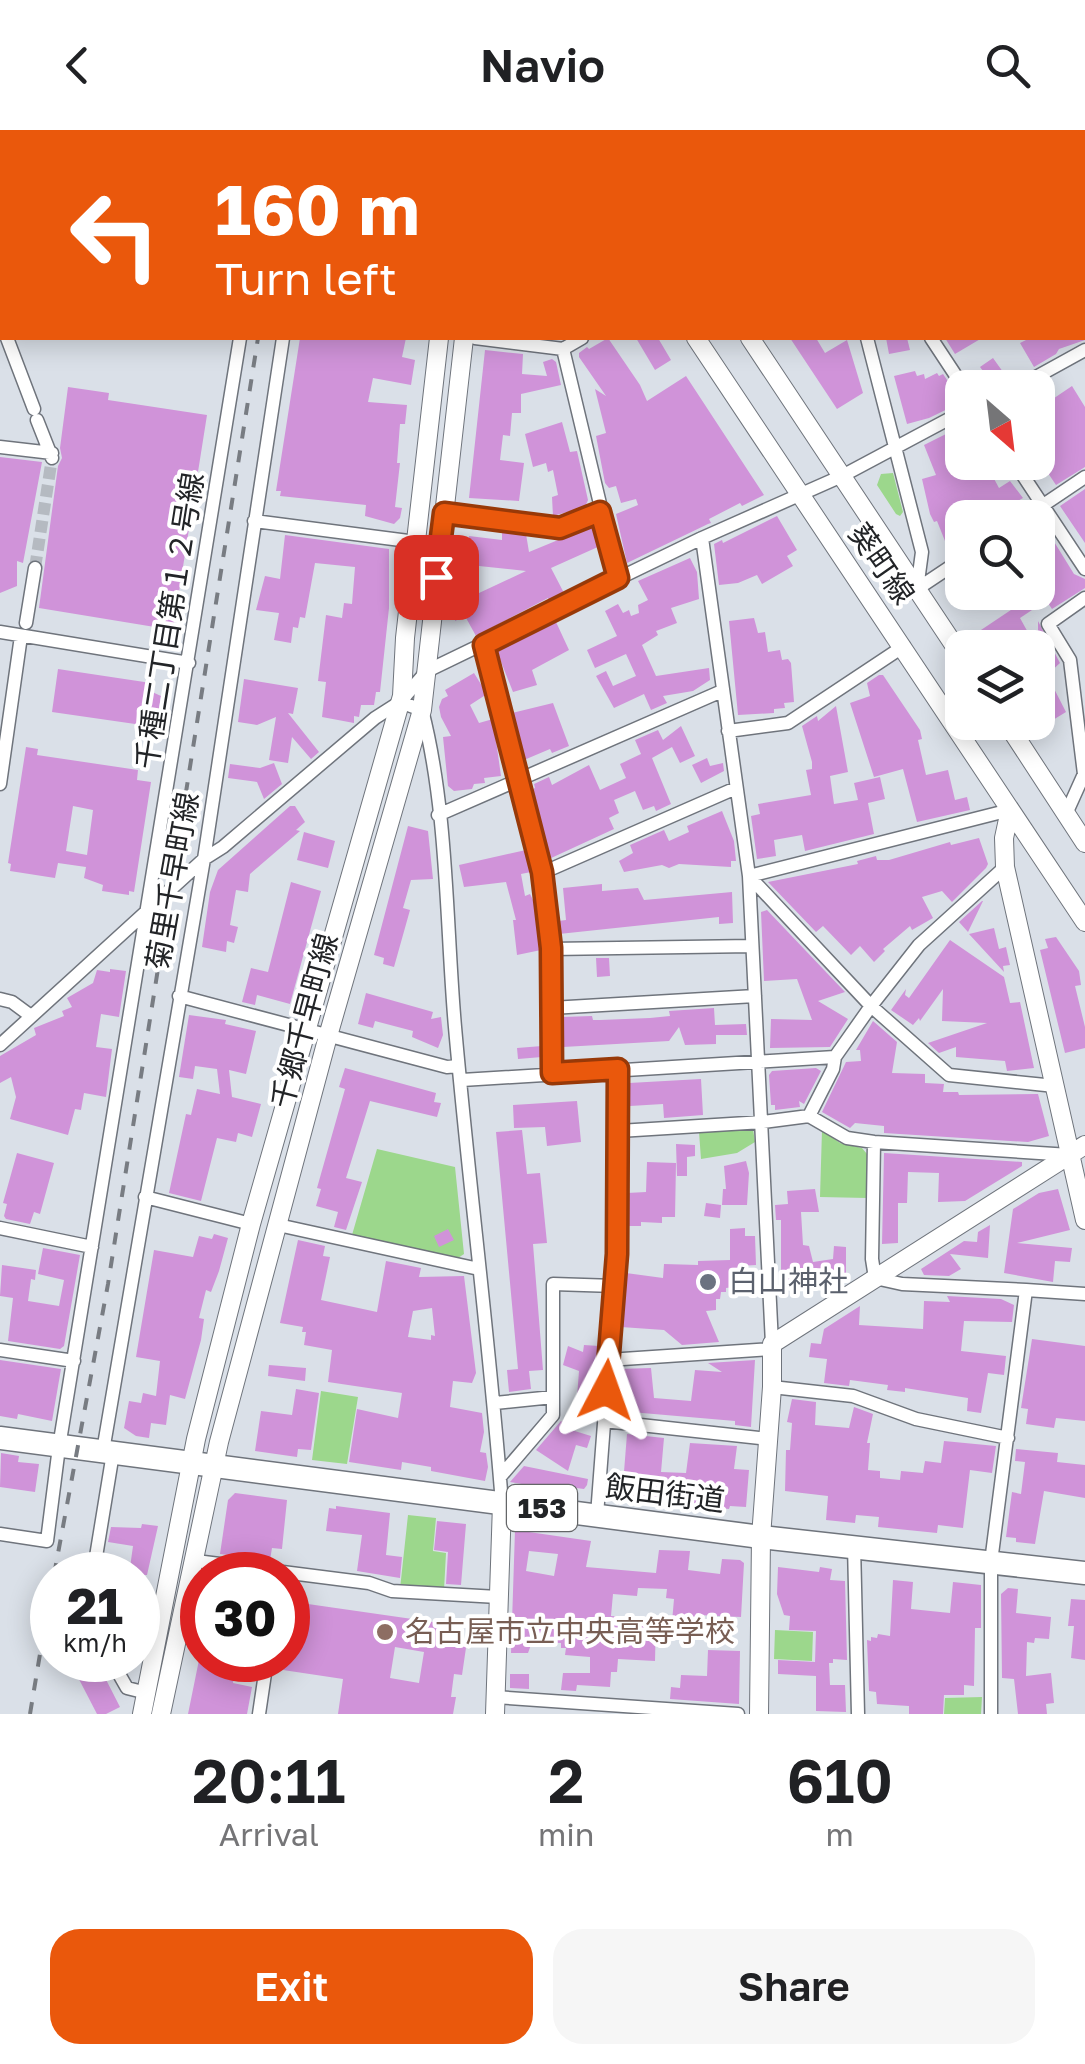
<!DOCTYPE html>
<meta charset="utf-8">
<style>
body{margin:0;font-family:"Golos Text","Noto Sans JP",sans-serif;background:#f6f6f6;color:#202124;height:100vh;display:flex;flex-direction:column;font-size:38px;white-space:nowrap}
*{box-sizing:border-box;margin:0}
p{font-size:32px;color:#757577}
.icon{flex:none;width:55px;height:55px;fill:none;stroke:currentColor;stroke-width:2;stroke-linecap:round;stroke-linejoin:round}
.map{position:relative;height:1584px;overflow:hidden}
.sheet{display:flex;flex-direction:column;background:#fff;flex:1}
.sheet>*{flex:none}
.banner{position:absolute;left:0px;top:0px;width:1085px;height:210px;box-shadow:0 5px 25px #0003;background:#ea580c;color:#fff;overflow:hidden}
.needle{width:65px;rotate:152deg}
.buttons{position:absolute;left:945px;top:240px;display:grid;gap:20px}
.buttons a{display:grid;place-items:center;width:110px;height:110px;border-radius:20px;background:#fff;box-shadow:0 5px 25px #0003;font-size:50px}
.speed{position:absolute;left:30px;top:1422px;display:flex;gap:20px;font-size:50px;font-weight:700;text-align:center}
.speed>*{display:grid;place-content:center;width:130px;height:130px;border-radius:50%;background:#fff;box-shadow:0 5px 25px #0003;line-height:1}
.speed small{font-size:25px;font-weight:400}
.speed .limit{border:15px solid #d22;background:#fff;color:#111}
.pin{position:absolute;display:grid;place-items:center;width:85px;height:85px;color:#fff;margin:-42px;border-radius:20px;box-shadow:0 5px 15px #0006}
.me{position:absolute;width:110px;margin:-55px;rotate:4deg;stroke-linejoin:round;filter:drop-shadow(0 0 8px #0008)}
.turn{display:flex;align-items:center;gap:35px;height:210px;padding:0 50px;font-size:45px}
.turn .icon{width:130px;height:130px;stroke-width:2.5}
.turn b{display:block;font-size:70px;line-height:85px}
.eta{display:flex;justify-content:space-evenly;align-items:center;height:170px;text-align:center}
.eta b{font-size:60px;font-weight:600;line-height:70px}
.action{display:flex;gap:20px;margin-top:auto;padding:20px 50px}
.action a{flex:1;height:115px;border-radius:30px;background:#ea580c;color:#fff;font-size:40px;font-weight:600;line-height:115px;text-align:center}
.action a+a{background:#f6f6f6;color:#202124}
header{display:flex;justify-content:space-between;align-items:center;height:130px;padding:0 50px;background:#fff;font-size:45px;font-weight:600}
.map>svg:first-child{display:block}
</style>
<header><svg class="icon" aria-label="back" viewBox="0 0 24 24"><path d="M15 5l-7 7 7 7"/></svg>Navio<svg class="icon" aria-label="search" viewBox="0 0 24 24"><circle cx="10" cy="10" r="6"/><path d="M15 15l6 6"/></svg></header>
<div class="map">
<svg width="1085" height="1584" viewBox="0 0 1085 1584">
<rect width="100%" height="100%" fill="#dae0e8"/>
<path fill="#9cd78c" d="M0,0H188L189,2H2L0,124Z
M893,343L903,382L900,386L896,384L877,355L881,344Z
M753,999L755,1012L737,1023L701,1029L699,1002Z
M822,1000L840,1013L862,1018L867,1024V1068L820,1067Z
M377,1019L455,1037L464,1124L458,1128L352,1105Z
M321,1261L358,1267L347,1334L312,1330Z
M408,1385L436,1388L433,1421L446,1423L444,1460L400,1459Z
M775,1500L813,1502L812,1531L774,1529Z
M982,1567L981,1584H944L945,1568Z"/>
<path fill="#d093d9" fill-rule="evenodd" d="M300,208H406L402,227L415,230L411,255L373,248L368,272L407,275L405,294H400L397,333H400L395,377L402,378L400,388L394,394L365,386L366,375L280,366L281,361H276Z
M608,208L640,255L647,271L686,246L764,365L742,376L740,373L709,389L711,393L708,394L627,433L616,384L638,375L636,369L621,373L616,356L609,358L605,353L596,306L606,303L595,259L606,266L579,227V223L587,217L589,219Z
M636,208H658L671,230L655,240Z
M790,208H816L825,223L847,210L863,263L837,279Z
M886,208H907L910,220L889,224Z
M945,208H982L955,224Z
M1030,208H1085V210L1059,219L1056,224L1034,237L1020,213Z
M485,220L523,224L522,244L547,246L543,232L552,229L556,232L561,255L521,264V283H512L510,306L503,305L500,330L524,333L519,371L469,368Z
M993,228L1008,249L996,258L980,237Z
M915,241L917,246L924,244L925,249L937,243L939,246L943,244L962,272L929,288L907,294L894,246Z
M1072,256L1085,277V337L1056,355L1038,328V279Z
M68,257L109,263L108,270L207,285L173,500L39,478L58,336L62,328L60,318Z
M562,292L570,322L577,321L588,370L585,377L553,386L552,367L558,365L553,340L548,342L546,333L533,337L525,304Z
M962,296V332H985L999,358L1010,351L1023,368L987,388H962V417L949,421L937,391L934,392L930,384L922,349L936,345L924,315Z
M0,327L42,332L23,433L17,431V456L0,463Z
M1085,359V413L1060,376Z
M777,386L797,420L787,426L793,436L762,454L757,445L738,453L719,455L714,414L722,410L723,413Z
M1040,389L1074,444L1085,449V458L1052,479L1044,467L1039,471L1041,474L1020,488L1030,506L1038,502V491L1060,533L1047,545L1066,582L1043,596L1038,586V518H993L981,500L1023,472L1035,466L1038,469Z
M592,396L600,416L551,438L564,463L549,471L548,468L476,506L465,486L455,491L457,465L479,463L526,441L460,434L462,415L468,416L469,406L502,410V401L526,404L529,422Z
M285,405L389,419V478L380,562H376L374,575H361L359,587L354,586V593L322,587L326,552L318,551L326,485L342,488L344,473L352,474L355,437L315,433L305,488L300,487L298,498L293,497L291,513L274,510L279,483L256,480L265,446L280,449Z
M690,428L697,442L699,469L671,478L677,493L656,501L658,505L642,515L656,546L709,538L710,550L693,561L663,566L667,573L651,580L644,564L614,578L596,546L606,541L613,556L636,546L626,524L595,538L587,520L617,506L605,481L618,474L623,483L629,480L631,486L639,483L638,475L648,470L638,451Z
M754,488L758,503L765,502L768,522L780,520L782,530L788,529L791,533L794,572L784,573L785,578L774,579V583L738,585L729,491Z
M556,492L569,520L532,540L537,555L513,562L496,519Z
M58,539L151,553L150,561L161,566L156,597L52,582Z
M474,543L487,564L470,575L479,593L493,589L501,646L484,648L485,653L474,654L472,659L454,661L448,656L443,607L451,606L441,587L439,577L442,569L448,566L445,560Z
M879,545H883L920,600L922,609L918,610L926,645L948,640L955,670L967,667L970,680L917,692L903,639L874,647L850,573L870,566L867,553Z
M244,549L298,558L293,584L288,583L319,622L311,629L292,607L288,633L269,630L276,587L257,595L238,592Z
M553,573L569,616L552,623L550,619L524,630L512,583Z
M836,576L848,642L830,646L834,674L858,670L854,653L880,647L885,669L868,673L874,704L805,721L802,705L774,710L776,726L757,729L751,686L760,684L758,674L811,665L806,640L812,639V632L802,596L817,586L818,591Z
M681,596L695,626L680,633L672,617L652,628L671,674L656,681L654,676L643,680L635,661L614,670L619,683L609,688L614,699L549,729L531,660L535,658L534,654L549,647L552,655L589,635L600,660L626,648L620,634L641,624L635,610L658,600L663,610Z
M26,617L38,619L37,625L138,640L137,650L151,652L134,762L129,761V765L102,761L103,755L84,748L86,737L58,733L55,748L10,741L11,734L8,733ZM73,676L93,680L87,725L66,721Z
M707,628L710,636L723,633L724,641L701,653L692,635Z
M274,633L282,654L264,669L257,652L228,648L230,634L260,638Z
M290,676H295L305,692L296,700L300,701L250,744L248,762L236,760L230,795L238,797L234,813L227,811L226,822L202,817L210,762L218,740Z
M722,681L734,711L736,731H731V737L679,734L669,738L662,735L624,742L619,731L633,723L630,715L664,700L669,711L689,702L687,696Z
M408,696L428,701L433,749L411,750L403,778L410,780L394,837L383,834L384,828L374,825Z
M304,702L335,711L328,738L297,730Z
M979,708L988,734L986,738L952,772L942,761L922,767L933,788L912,800L910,796L883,819L885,821L874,832L860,816L851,825L823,796L816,802L768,752L858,734L857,731L876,726L877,730H889L950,712L951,715Z
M526,720L531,742L521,744L525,766L530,764L536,776L541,820L517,825L513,790H516L506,752L464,757L459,735Z
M291,752L321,761L290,874L257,865L255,875L242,872L251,838L268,842Z
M602,754V761L638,758L644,770L732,762L733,793L719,794V787L559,804L558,791L566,790L563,758Z
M982,771H983L968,802L959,792Z
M767,780L845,862L818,871L848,889L830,917L770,918L771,889L812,890L797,849L764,851L761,782Z
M994,798L999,819L1006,817L1010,835L1003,836L1004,842L969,804Z
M1056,807L1079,841L1081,855L1075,856L1085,897V918L1065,923L1040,820L1048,818L1045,809Z
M950,810L1004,847L1010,873L1020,872L1034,938L1007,941L1005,931L956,927V917L939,923L928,913L987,893L942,891L943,859L920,891L919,888L913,895L891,880L906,859L905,865L909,868Z
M596,828H609L610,846L597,847Z
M110,839L126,841L119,887L101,884L99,897L96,917L112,919L106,967L84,963L81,980L75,979L68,1005L10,989L16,967L11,947L0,953V926L36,905L34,898L64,886L62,881L72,877L67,868L93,853L97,840L110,842Z
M366,863L433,882L431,889L441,887L443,905L438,918L412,907L413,901L375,891L373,898L358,894Z
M714,878L715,895L746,894L747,905H716V914L685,915L679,897L669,911L563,917L562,887L592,886L593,890H600L650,888L670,886L669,881Z
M189,885L226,890L225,894L256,901L246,944L229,940L232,967L261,974L252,1007L238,1003L236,1012L217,1008L201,1071L169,1063L186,984L191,985L197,959L220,964L217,939L195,936L193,949L179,947Z
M873,891L897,912L892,943L925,944V953L944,954L943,962H958L959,965L1038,964L1049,1006L1028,1012L884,1003V996L855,993L850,998L822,982L846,932L861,931L860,920H856Z
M542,916V927L518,929L517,918Z
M345,938L436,963L434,972L441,973L437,987L370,971L346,1048L362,1052L346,1100L334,1097L338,1082L316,1076L321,1059L317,1058L345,959L339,957Z
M816,938L821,941L804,974L799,971L800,977L775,980V975H771L769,945L772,941Z
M701,949L703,985L664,988L663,974L630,976L629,953Z
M577,971L581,1012L547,1016L545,997L514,998L513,975Z
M522,1000L527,1044L540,1043L547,1113L533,1114L543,1240L529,1241L531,1259L509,1262L507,1240L518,1239L496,1002Z
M676,1014L695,1015V1026L687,1027V1046H677Z
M17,1023L54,1033L40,1084L34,1082L30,1094L6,1089L4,1086L7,1074L3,1073Z
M884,1023L1022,1032V1036L965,1071L938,1072L939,1043L908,1042L907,1073H898V1113L882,1114Z
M746,1031L749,1043L747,1075H722L723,1059H726L724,1036Z
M647,1032L676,1033L675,1087H662V1093L641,1092V1096H627V1063L646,1062Z
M815,1059L819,1082H801L803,1115L809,1116L813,1132L833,1129L834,1116L846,1117V1147L835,1146V1144L781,1151V1090H776L775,1075L788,1074L787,1061Z
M1058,1059L1070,1100L1017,1113L1072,1118L1070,1132L1055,1131L1053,1152L1004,1143L1013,1079L1039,1063Z
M706,1073L721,1075L720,1088L704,1086Z
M990,1095L988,1128L950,1124L961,1139L949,1146L924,1145L921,1139L964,1111L977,1112L978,1102Z
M745,1098V1106H755L756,1135L739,1136L742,1156L726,1158V1162H721L720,1169H716V1180L706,1181L719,1212L682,1215L664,1200L621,1197L626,1143L663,1148L664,1134L698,1135V1131L730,1130V1099Z
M448,1099L454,1110L439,1117L434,1106Z
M214,1104L228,1108L219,1141L211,1162L206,1160L199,1188L204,1189L201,1210L185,1269L170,1265L166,1295L151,1293L149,1308L136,1306L124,1298L129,1271L141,1273L143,1263L156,1266L160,1231L136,1227L154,1120L193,1127L199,1106L212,1109Z
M298,1110L325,1116L323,1126L330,1127L321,1170L377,1182L386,1131L421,1138L419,1147L464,1146L476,1243L472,1253L453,1251L450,1277L482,1283L484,1302L480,1322L486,1323L488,1337L485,1351L431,1341V1337L402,1332L401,1340L349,1332L357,1279L398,1288L402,1263L328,1252L332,1220L304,1215L306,1202H302L303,1197L280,1193ZM432,1178L435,1206L431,1205V1210L408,1207L413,1181Z
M43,1118L80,1125L64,1216L60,1219L8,1211L13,1168L0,1166L2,1135L36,1140L35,1150L31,1149L28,1171L59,1176L64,1150L38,1144Z
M947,1166L1001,1169L1014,1175L1012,1192L964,1191L961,1221L1006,1226L1004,1245L988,1243L981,1283L967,1281L968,1268L905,1258V1262L887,1260L888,1255L850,1250L849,1256L824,1253L827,1229L809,1227L811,1213L821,1214L824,1199L860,1176L859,1195L923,1199L924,1171L950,1172Z
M1032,1209L1085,1216V1291L1056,1288L1054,1298L1026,1294L1028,1279L1021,1278Z
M584,1215L599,1216L596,1268L577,1267L579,1241L563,1235L568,1216L583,1222Z
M0,1230L61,1239L52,1291L18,1284L17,1289L0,1286Z
M755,1230L751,1297L735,1295V1291L619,1281L618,1239L651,1238L654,1268L691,1271L695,1240L722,1242L708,1233Z
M269,1235L306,1238L305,1251L268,1246Z
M296,1259L319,1263L311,1320L298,1319L297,1327L255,1321L261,1281L292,1285Z
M792,1269L816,1272L815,1295L849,1298L854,1277L873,1284L867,1313H870L868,1340L880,1341V1348L900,1350L901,1341L923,1343L925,1331L941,1333L944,1311L996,1316L992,1343L970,1340L963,1398L938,1395L937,1403L878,1397L879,1387L856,1385L855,1393L826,1390L828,1366L785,1361L786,1320H790L792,1293L787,1292Z
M561,1291L567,1294L565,1298L591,1306L587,1318L576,1315L568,1341L536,1320Z
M627,1304L664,1308L661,1342L686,1343L690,1313L737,1316L734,1339L749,1340L746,1377L730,1376L729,1379L686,1374L684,1358L658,1357L657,1371L622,1367Z
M1016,1319L1058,1323L1057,1332L1085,1335V1368L1044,1361L1035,1414L1016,1412V1408L1006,1407L1012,1362L1021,1364L1025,1332L1015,1331Z
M1,1323L19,1326L18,1332L39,1334L35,1362L0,1357Z
M524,1336L588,1349L587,1355L584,1359L546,1354L545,1358L510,1352Z
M235,1363L287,1370L282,1419L272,1418L270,1430L220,1424L228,1370Z
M336,1376L390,1383L386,1425L402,1427L400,1448L357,1441L362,1405L326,1401L329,1378L336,1379Z
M437,1391L466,1394L461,1455L446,1454L448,1422L434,1420Z
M142,1394L158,1396L147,1445H129L133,1416L108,1412L111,1397L141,1398Z
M515,1400L591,1411L586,1437L656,1443L659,1420L690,1421L688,1440L720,1444L722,1429L740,1430L744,1433L741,1487L698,1485L697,1493L672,1492L674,1469L666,1468L667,1459L638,1458L637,1466L613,1464L611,1486L656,1489L655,1531L618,1529L617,1542H611L610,1557L577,1555L576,1561L561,1560L563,1543H590V1527L565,1525L566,1518H561V1513L532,1512L528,1523H511ZM529,1421L558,1424L554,1446L526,1441Z
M778,1437L819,1442L820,1437L832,1439L830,1450L845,1451L847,1530L833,1529V1533H829L830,1555H845L846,1582L816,1581V1546L778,1544V1530L815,1532L816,1501L789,1500L790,1486L784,1485L777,1464Z
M893,1450L913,1452L911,1479L950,1483L953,1452L981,1455V1498H975L974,1556L964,1555V1565H944L943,1584H909V1576L877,1574L876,1562L869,1561L867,1510L871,1511V1507L877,1508L878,1504L890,1506Z
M1008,1458L1018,1459L1016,1483L1051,1487L1049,1509L1035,1508L1034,1513L1027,1512L1026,1546L1051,1543L1054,1573L1046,1574L1047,1584H1018L1014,1549L1002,1548L1001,1464Z
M1071,1469L1085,1470V1530L1071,1528L1074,1496H1068Z
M294,1472L461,1496L459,1510L467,1511L462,1545L454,1544L451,1567H456L453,1584H338L343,1549L283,1540L288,1530ZM395,1517L424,1522L419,1553L390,1548Z
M708,1520L740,1521L739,1574L670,1569L671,1557L680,1558L681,1545L707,1546Z
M69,1530H96L120,1577L106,1584H97Z
M199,1530H237L233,1553L252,1557L247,1584H188Z
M510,1544H529V1559L510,1558Z"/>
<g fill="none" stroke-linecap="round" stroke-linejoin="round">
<path stroke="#b5bac1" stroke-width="12" stroke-dasharray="12 6" stroke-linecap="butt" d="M35,438L52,328"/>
<defs>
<path id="street" d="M813,0L814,2
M889,2L894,0
M1082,79L1085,77
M0,188L2,195
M7,208L34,279
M475,208L563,219L582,208
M867,208L922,422L917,459
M931,208L964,258
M563,219L618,449
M1016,258L1085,220
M37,290L52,328
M0,317L52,323
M1014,332L1085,439
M444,383L560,398L600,382
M1024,388L1085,347
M254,391L416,412
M702,408L749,746L772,1214
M917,459L962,429
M26,493L35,438
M0,502L189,533
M485,515L542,743L551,819L552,943
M400,572L422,580C448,680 446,795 455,897C469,1056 490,1215 502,1374
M728,601L788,593L904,516
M0,654L21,506
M1010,680L749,746L871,876L949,945L1055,956
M1066,684L1084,644L1070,530L1048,494L1085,468
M438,685L722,561
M542,743L736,658
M551,819L752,816
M179,866L447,937L458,936
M0,869L12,872L31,886
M551,878L755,866
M0,915L204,729L223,717L375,588L400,572L427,541L702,408L842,346L962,282
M462,950L835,927
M809,986L847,1008L874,1012L1070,1025
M619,1001L763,992L809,986L833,939L835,927L871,876L919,815L1005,737
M874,1012L872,1129L875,1148L902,1154L1026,1160
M145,1067L251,1094
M278,1095L479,1139
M0,1098L92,1117
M0,1220L74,1231
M608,1230L771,1219
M772,1257L853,1266L916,1289L1008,1308
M495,1273L553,1267
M604,1291L769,1309
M103,1321L204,729L283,208
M500,1347L553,1285V1154L615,1156
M597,1385L617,1124L618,939
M0,1404L47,1411L59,1317L240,208
M854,1415L858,1584
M196,1431L369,1453L392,1461L498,1467
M93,1445L113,1323
M111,1530L127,1558L147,1563
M495,1567L738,1584
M259,1584L267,1530
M991,1584V1432L1026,1160L1085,1164"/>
<path id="secondary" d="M553,0L555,2
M611,0L613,2
M379,2L385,0
M463,2V0
M488,2V0
M0,143L2,142
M696,208L1085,792
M750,208L962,527
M1006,592L1085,713
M1010,680L1004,708L1005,737L1085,1090
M142,1584L196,1309L251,1094L402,566L405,508L439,208
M161,1584L219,1312L328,906L422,580L464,208
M495,1584L502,1374
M759,1584L761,1407L772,1257V1214L1085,1015"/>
<path id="highway" d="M91,2L97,0
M133,2L139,0
M185,2L192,0
M217,2L224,0
M0,40L2,39
M0,72L2,71
M0,89L2,88
M0,1308L761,1407L1085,1443"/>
</defs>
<use href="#street" stroke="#6f747c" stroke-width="15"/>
<use href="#secondary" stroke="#6f747c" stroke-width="20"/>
<use href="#highway" stroke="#6f747c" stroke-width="25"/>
<use href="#street" stroke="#fff" stroke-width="12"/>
<use href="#secondary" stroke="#fff" stroke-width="18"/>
<use href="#highway" stroke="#fff" stroke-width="22"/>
<path stroke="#787c82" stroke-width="4" stroke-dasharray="12 12" stroke-linecap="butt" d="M291,2V0
M54,1445L108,1154L258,208
M30,1584L52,1452"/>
</g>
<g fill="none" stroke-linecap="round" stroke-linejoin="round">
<defs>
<path id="route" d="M436,447L444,383L560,398L600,382L618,448L484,515L542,742L551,818L552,943L618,939L617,1124L606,1260"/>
</defs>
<use href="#route" stroke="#983908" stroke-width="25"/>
<use href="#route" stroke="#ea580c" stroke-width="18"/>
</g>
<circle fill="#6b7280" stroke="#fff" stroke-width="4" cx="708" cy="1152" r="10"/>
<circle fill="#8d6e63" stroke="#fff" stroke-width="4" cx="385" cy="1502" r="10"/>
<g text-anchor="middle" stroke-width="8" stroke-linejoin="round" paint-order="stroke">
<rect fill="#fff" stroke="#646668" stroke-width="2.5" x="507" y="1355" width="70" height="46" rx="8"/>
<g font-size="28" font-weight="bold" fill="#222427">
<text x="542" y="1388">153</text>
</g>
<g font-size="30" fill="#222427" stroke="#fff">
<text transform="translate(881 434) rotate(55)" y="10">葵町線</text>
<text transform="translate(170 491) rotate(-81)" y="10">千種二丁目第１２号線</text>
<text transform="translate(173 751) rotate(-80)" y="10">菊里千早町線</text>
<text transform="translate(305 891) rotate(-75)" y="10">千郷千早町線</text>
<text transform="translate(665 1364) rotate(7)" y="10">飯田街道</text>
</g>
<g font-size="30" fill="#5b616d" stroke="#fff" text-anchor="start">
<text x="728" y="1162">白山神社</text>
</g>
<g font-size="30" fill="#785e54" stroke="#fff" text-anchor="start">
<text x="405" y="1512">名古屋市立中央高等学校</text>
</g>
</g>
</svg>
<div class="buttons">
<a><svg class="needle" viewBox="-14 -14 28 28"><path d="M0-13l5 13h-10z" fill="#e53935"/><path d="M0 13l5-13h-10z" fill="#757577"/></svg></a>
<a><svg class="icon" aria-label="search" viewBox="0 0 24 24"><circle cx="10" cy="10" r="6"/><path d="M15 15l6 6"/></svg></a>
<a><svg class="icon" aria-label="layers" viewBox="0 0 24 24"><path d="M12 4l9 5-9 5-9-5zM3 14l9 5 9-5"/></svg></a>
</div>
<div class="speed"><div>21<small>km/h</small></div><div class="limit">30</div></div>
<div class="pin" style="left:436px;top:447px;background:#d93025"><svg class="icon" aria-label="arrive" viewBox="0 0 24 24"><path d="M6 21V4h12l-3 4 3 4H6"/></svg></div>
<svg class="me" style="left:606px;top:1260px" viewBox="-20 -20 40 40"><path d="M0-17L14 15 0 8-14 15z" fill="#ea580c" stroke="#fff" stroke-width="4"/></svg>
<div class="banner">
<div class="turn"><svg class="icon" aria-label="left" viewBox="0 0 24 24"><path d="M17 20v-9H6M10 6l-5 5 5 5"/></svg><div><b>160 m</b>Turn left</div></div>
</div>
</div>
<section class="sheet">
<div class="eta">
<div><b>20:11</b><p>Arrival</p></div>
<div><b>2</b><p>min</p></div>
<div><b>610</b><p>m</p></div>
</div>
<div class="action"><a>Exit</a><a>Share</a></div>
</section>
